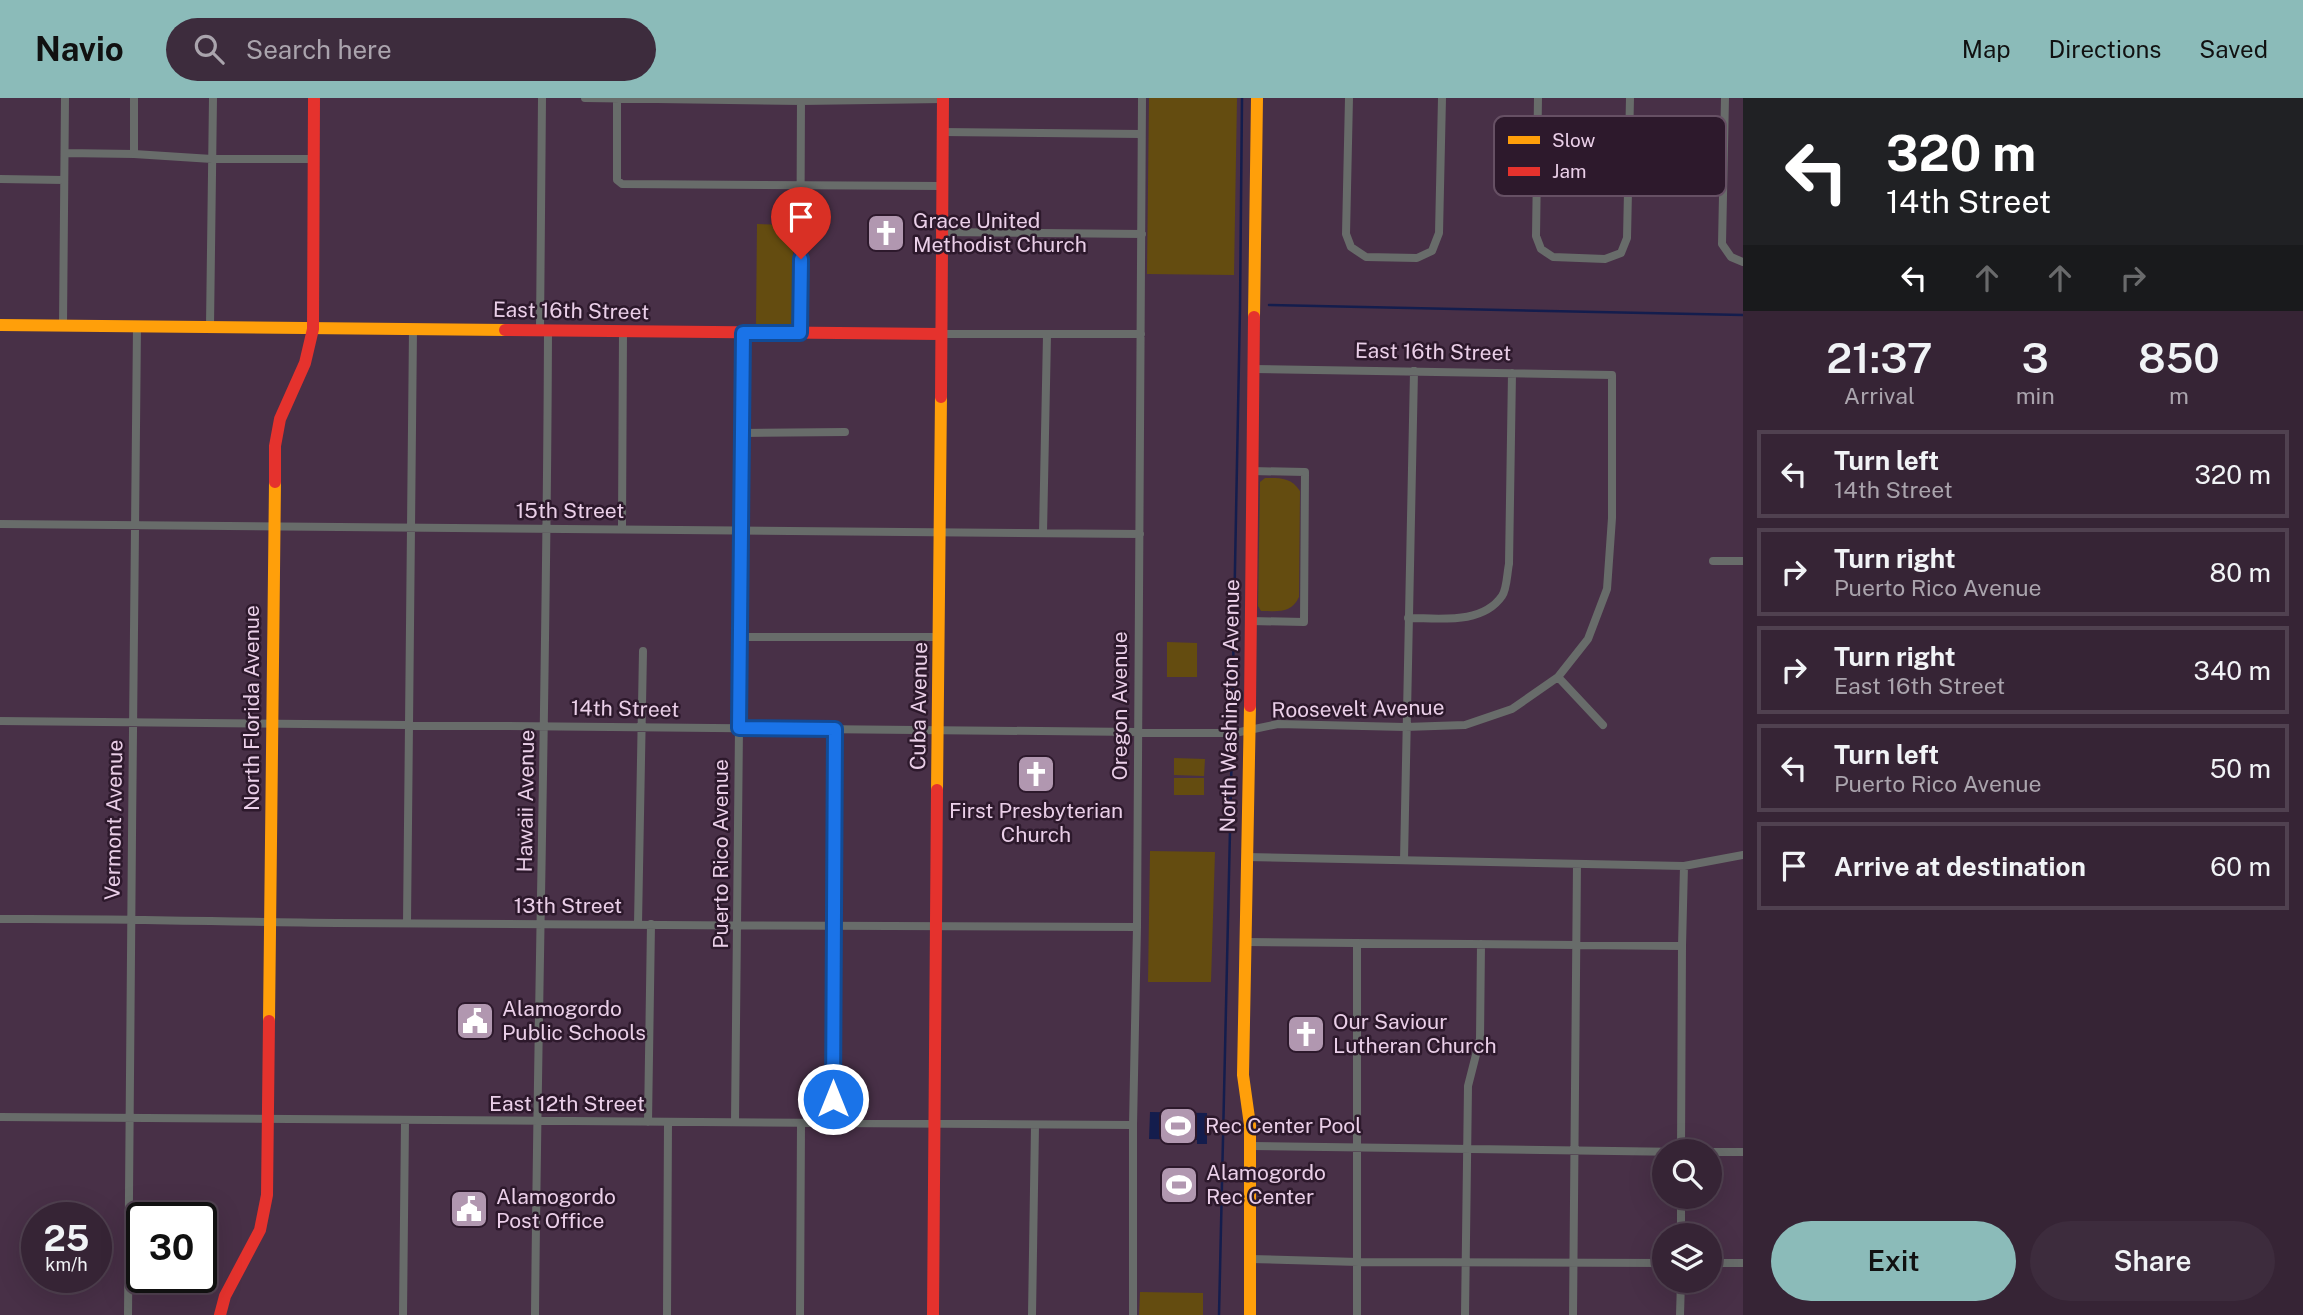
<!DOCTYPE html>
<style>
body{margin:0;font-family:"Public Sans",sans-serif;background:#3d2c3d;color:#f1f3f6;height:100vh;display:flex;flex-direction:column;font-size:26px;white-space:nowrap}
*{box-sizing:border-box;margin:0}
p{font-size:23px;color:#aaa4ad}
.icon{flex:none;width:38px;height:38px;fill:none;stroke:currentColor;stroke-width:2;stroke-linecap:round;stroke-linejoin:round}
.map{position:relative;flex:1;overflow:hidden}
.drawer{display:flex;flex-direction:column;background:#362435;width:560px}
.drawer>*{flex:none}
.banner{background:#202124;color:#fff;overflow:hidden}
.fabs{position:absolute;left:1652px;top:1041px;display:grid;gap:14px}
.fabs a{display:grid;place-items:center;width:70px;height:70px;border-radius:50%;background:#362435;box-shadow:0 7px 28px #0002,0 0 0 2px #504150;font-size:35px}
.speed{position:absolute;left:21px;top:1104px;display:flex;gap:14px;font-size:35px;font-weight:700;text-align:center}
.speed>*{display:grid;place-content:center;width:91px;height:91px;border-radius:50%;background:#362435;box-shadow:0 7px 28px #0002,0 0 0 2px #504150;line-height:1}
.speed small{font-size:18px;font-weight:400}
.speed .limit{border:4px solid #111;border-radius:10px;background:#fff;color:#111}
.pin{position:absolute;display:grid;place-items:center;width:60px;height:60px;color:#fff;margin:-72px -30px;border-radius:50% 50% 50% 0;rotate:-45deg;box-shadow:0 0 7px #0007}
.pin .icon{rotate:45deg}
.me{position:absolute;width:77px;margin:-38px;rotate:0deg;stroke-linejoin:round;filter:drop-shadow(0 0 5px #0008)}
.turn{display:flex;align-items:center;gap:24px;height:147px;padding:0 28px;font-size:32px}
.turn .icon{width:91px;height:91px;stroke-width:2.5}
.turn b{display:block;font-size:49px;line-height:60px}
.lanes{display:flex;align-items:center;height:66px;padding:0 28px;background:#0003;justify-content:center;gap:35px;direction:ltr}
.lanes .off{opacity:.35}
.eta{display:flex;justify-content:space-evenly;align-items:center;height:119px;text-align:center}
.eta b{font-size:42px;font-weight:600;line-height:49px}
.button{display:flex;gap:14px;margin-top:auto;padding:14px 28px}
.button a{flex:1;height:80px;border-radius:42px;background:#8bbbb9;color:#111;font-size:28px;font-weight:600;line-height:80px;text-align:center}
.button a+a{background:#3d2c3d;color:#f1f3f6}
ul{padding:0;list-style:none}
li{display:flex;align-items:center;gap:21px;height:88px;margin:0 14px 10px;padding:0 14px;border:4px solid #504150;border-radius:0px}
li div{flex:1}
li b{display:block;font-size:26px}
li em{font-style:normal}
header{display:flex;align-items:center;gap:42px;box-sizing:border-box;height:98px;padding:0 35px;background:#8bbbb9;color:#111}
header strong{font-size:33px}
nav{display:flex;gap:38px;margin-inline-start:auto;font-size:24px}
.search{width:490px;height:63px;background:#3d2c3d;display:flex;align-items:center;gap:18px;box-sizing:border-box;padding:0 24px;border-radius:38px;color:#aaa4ad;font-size:26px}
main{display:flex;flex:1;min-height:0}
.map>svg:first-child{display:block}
</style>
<header>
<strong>Navio</strong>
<div class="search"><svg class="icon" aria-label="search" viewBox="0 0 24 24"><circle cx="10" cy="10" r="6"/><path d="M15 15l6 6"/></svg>Search here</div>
<nav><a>Map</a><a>Directions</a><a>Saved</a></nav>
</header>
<main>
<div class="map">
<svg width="1743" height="1217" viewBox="0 0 1743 1217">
<rect width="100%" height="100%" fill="#483047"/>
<path fill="#644c10" d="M1149,0H1237L1234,177L1147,176Z
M757,126L793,127V228L756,227Z
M1265,380C1280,380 1291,379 1300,393L1299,499C1291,516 1278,513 1261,513L1258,508L1260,384Z
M1167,544L1197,545V579H1167Z
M1174,660L1205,661L1204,678L1174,677Z
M1174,680H1204V697H1174Z
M1150,753L1215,754L1211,884H1148Z
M1140,1194L1203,1195V1217H1139Z"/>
<path fill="#141d4d" d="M1150,1014L1207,1015V1046H1197V1042L1149,1041Z"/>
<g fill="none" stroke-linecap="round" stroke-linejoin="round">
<path stroke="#141d4d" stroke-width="2.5" d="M1269,207L1743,217
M1232,625L1240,210L1242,0
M1219,1217L1232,645"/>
<path stroke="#686c6a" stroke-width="8" d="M585,0L801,3L943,1
M1349,0L1346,136L1351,149L1366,159L1417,160L1432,153L1439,135L1442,0
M1538,0L1536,138L1541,151L1553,159L1605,161L1621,155L1627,140L1630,0
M1725,0L1722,146L1731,159L1743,164
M617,1V82L622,86L941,88
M942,34L1141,36
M65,55L134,56L212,61H313
M134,56V0
M0,81L64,82
M940,134L1142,136
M63,227L65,0
M210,228L213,0
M540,232L542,0
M800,235L801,0
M940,236H1141
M741,335L845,334
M0,426L1140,436
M622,430L623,233
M1043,435L1047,237
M1713,463H1743
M1408,520C1439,520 1482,527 1502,498C1507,491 1507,475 1509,466L1512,275
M1251,523L1304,524L1305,374L1252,373
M741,539H939
M1558,579L1603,627
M0,623L1235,635L1278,626L1405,629L1465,627L1512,611L1558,579L1588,541L1607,491L1612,420V277L1253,271
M1246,759L1684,768L1743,757
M1404,762L1414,273
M0,821C112,820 225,824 337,825C604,827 870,828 1137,829
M407,825L413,231
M638,826L643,553
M1245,844L1682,848
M0,1019L1133,1027
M648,1024L651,826
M735,1024L743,235
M833,1025L835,631
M1251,1048L1685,1054
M1681,1054L1682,848L1684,768
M1710,1054H1743
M1681,1099V1138
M1250,1161L1358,1164L1664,1165
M1710,1165H1743
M128,1217C131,887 133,558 137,228
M403,1217L405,1023
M535,1217C538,889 547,561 548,232
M667,1217L668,1025
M800,1217L801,1026
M1032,1217L1035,1028
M1133,1217V1027L1137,829L1142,0
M1357,1217V845
M1465,1217L1468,988L1480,941L1481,846
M1573,1217L1577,766
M1680,1217L1681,1183"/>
<path stroke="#ff9f0a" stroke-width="12" d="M1254,219L1257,0
M0,227L505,232
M1250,608L1243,977L1250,1027V1217
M937,692L941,299
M269,923L275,384"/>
<path stroke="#e5322d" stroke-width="12" d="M505,232L940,236
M941,299L943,0
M275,384V348L280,321L305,265L313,231L314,0
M1250,608L1254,219
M220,1217L225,1198L260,1132L267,1097L269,923
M933,1217L937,692"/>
</g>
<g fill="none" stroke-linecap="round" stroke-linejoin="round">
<defs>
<path id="route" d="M801,161L800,235H743L739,630L835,631L833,1001"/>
</defs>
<use href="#route" stroke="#114b97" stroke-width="18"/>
<use href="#route" stroke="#1a73e8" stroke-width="12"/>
</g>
<defs>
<symbol id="church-square" viewBox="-11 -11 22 22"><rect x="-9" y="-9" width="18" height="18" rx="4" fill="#b197b0" stroke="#2d192c"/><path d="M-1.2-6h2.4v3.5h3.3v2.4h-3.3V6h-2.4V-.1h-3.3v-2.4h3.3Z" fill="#fff"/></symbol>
<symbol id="civic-square" viewBox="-11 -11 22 22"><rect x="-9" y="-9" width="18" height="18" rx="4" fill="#b197b0" stroke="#2d192c"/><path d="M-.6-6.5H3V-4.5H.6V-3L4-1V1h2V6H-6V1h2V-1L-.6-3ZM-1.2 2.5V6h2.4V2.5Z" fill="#fff"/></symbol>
<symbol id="stadium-square" viewBox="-11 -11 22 22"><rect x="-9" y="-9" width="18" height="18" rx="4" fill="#b197b0" stroke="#2d192c"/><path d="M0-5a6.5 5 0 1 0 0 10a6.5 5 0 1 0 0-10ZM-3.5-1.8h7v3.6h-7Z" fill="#fff"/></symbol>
</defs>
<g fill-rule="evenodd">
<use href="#church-square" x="864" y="113" width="44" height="44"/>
<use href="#church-square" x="1014" y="654" width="44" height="44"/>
<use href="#civic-square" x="453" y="901" width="44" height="44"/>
<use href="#church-square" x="1284" y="914" width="44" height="44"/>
<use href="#stadium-square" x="1156" y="1006" width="44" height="44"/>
<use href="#stadium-square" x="1157" y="1065" width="44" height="44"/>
<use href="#civic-square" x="447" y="1089" width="44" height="44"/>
</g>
<g text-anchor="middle" stroke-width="5" stroke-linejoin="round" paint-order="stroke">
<g font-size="21" fill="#eacfe8" stroke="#2d192c" text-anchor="start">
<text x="913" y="130">Grace United<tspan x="913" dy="24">Methodist Church</tspan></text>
<text x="1036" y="720" text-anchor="middle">First Presbyterian<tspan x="1036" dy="24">Church</tspan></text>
<text x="502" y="918">Alamogordo<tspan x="502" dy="24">Public Schools</tspan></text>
<text x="1333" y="931">Our Saviour<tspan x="1333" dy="24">Lutheran Church</tspan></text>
<text x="1205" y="1035">Rec Center Pool</text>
<text x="1206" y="1082">Alamogordo<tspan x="1206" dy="24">Rec Center</tspan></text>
<text x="496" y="1106">Alamogordo<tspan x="496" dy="24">Post Office</tspan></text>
</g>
<g font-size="21" fill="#eacfe8" stroke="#2d192c">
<text transform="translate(571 213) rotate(1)" y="7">East 16th Street</text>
<text transform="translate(1433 254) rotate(1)" y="7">East 16th Street</text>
<text x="570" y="420">15th Street</text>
<text transform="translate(919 608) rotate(-89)" y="7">Cuba Avenue</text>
<text transform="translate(1120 608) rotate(-90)" y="7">Oregon Avenue</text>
<text transform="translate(1230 608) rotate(-89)" y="7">North Washington Avenue</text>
<text transform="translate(252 610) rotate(-90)" y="7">North Florida Avenue</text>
<text transform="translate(625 611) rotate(1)" y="7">14th Street</text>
<text transform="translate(1358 611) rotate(-1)" y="7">Roosevelt Avenue</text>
<text transform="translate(526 703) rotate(-89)" y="7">Hawaii Avenue</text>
<text transform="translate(114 722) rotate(-89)" y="7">Vermont Avenue</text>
<text transform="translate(721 756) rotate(-90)" y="7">Puerto Rico Avenue</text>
<text x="568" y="815">13th Street</text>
<text x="567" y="1013">East 12th Street</text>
</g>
</g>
<rect x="1494" y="18" width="232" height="80" rx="10" fill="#2d192c" stroke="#665064" stroke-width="2"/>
<rect x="1508" y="38" width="32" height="8" fill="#ff9f0a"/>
<rect x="1508" y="69" width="32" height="9" fill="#e5322d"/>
<g font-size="19" fill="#eacfe8">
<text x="1552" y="49">Slow</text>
<text x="1552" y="80">Jam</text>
</g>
</svg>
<div class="fabs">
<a><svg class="icon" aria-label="search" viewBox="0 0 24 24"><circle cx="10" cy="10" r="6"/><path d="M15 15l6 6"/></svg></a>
<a><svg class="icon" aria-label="layers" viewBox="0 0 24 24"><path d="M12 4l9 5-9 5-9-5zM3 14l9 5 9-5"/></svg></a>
</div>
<div class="speed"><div>25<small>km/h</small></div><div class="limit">30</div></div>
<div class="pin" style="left:801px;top:161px;background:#d93025"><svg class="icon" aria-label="arrive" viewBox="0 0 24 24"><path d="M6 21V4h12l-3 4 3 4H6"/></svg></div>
<svg class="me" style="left:833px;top:1001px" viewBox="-20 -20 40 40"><circle r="17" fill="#1a73e8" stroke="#fff" stroke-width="3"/><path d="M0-11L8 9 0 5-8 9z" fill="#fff"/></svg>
</div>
<section class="drawer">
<div class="banner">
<div class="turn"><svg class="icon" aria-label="left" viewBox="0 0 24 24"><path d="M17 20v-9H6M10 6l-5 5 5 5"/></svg><div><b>320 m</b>14th Street</div></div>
<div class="lanes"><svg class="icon" aria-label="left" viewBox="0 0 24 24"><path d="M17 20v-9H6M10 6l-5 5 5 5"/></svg><svg class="icon off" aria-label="ahead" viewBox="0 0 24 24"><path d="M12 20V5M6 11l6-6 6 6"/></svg><svg class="icon off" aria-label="ahead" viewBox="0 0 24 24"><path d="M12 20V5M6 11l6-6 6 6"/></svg><svg class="icon off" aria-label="right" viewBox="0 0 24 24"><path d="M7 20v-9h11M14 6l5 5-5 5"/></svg></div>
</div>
<div class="eta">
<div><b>21:37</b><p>Arrival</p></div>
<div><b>3</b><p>min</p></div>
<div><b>850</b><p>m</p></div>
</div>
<ul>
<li><svg class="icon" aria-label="left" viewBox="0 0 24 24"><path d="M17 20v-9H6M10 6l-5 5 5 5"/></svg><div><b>Turn left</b><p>14th Street</p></div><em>320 m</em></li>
<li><svg class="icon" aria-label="right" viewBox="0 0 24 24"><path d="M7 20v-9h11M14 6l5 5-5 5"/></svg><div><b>Turn right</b><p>Puerto Rico Avenue</p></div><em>80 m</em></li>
<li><svg class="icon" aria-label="right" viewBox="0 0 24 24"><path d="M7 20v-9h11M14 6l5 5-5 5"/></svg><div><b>Turn right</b><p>East 16th Street</p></div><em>340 m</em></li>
<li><svg class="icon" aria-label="left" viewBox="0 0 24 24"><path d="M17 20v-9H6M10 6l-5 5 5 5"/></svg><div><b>Turn left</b><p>Puerto Rico Avenue</p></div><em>50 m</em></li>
<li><svg class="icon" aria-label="arrive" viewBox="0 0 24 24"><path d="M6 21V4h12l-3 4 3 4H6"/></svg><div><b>Arrive at destination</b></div><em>60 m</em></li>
</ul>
<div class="button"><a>Exit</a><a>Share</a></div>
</section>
</main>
